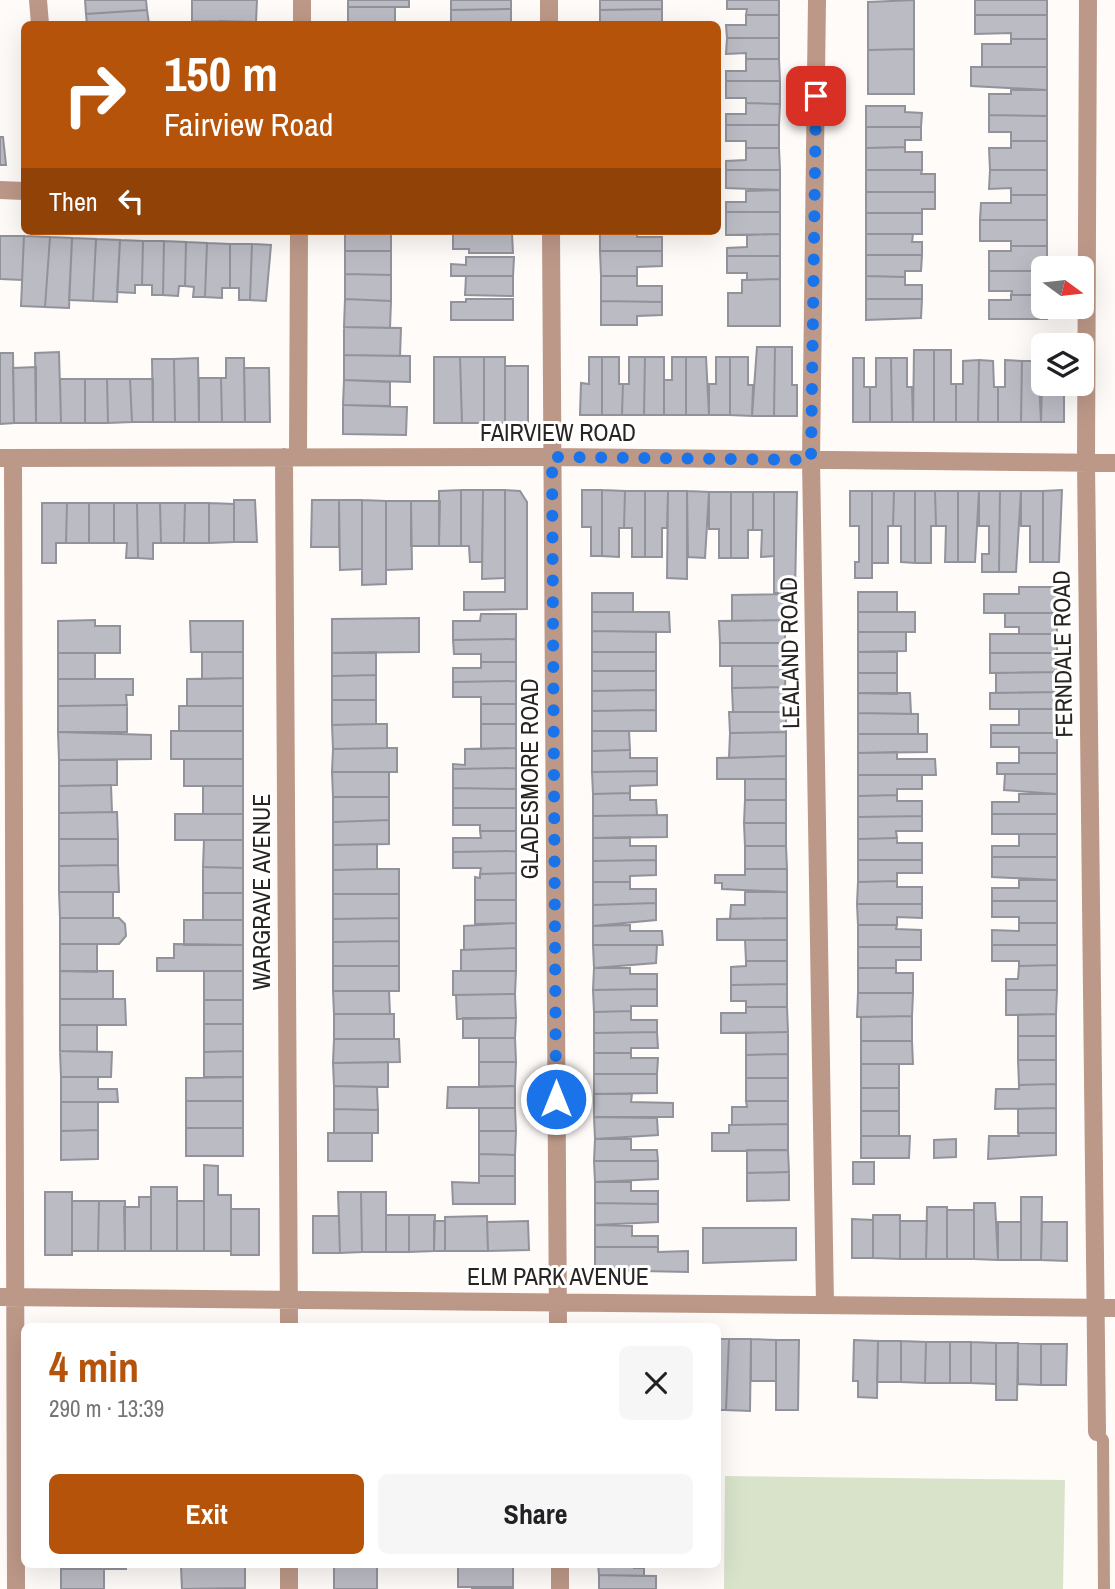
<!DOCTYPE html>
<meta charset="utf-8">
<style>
body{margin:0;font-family:"Archivo Narrow",sans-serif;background:#f6f6f6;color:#202124;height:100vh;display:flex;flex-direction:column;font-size:26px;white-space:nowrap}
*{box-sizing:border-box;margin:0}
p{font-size:23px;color:#757577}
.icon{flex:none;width:38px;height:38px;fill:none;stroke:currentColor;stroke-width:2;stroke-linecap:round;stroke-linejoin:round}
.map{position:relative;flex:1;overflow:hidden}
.side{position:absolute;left:21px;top:1323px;width:700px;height:245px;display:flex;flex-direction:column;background:#fff;border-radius:10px;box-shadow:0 7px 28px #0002}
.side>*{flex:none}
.hud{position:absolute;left:21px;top:21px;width:700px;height:214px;border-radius:10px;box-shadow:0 7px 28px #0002;background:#b45309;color:#fff;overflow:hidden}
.needle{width:46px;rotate:105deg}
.buttons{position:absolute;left:1031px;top:256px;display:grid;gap:14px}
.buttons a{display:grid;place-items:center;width:63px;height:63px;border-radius:10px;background:#fff;box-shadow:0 7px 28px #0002;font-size:35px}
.pin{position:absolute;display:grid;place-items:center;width:60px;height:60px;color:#fff;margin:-30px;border-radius:14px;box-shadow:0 4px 10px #0006}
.me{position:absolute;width:77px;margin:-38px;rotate:0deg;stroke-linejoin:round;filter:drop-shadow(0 0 5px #0008)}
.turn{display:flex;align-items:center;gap:24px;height:147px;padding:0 28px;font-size:32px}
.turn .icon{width:91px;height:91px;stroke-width:2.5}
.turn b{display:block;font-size:49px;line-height:60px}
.then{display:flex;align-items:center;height:66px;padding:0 28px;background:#0003;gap:14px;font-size:26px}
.round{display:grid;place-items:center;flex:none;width:74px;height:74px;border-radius:10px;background:#f6f6f6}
.overview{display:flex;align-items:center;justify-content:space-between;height:119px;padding:0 28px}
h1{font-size:42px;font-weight:700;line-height:52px;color:#b45309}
.button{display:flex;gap:14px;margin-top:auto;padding:14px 28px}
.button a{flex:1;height:80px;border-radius:10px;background:#b45309;color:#fff;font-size:28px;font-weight:700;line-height:80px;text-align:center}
.button a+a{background:#f6f6f6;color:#202124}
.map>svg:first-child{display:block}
</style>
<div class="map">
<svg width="1115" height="1589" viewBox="0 0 1115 1589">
<rect width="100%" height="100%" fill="#fffbf9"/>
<path fill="#d8e3ca" d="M725,1476L1065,1480L1063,1589H724Z"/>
<path fill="#bbbbc4" stroke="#92929b" stroke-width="2" d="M85,0H146L147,10L86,14Z
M192,0H257L256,22L192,21Z
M348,0H409V7H348Z
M451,0H511V9L451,10Z
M600,0H662V9L600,10Z
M727,0H779V15H746L747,9H727Z
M914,0V49L868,50V2Z
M975,0H1047V15H975Z
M348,7H395V24H348Z
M511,9V24H451V10Z
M662,9V24H600V10Z
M147,10L149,24H87L86,14Z
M746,15H779V38H727L726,25H746Z
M975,15H1047V39H1011V33L975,34Z
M220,21L256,22V24H220Z
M727,38H779V59H746V53L726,54Z
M1011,39H1047V67H982V44H1011Z
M914,49V94H868V50Z
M746,59H779L780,81H726V71H746Z
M971,67H1047V90L971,86Z
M726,81H780V104L746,103V98H726Z
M1011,90H1047V116L989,115V94H1011Z
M746,103L780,104L779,125H726V114H746Z
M866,106H905V112L922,113L921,127H866Z
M989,115L1047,116V141H1011V132H989Z
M726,125H779V148H746V141H726Z
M866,127H921V140H905V147L866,148Z
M0,137H3L6,165H0Z
M1011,141H1047V170H990L989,148H1011Z
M905,147V152H922V170H866V148Z
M746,148H779L780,170H726V161L746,160Z
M726,170H780V190L726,188Z
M866,170H922L921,174H935V192H866Z
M990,170H1047V195H1011V188L989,189Z
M780,190V212H726V202H746V191Z
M866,192H935V209H922V213H866Z
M1011,195H1047V220H980L981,203H1011Z
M726,212H780V234L726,235Z
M866,213H922V234H866Z
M980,220H1047V246H1011V241H980Z
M345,231H391V251H345Z
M469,231H512V234H469Z
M600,231H637V237H662V251H600Z
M453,234H512L513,253H469V249H453Z
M780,234V256H727V248L747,247V235Z
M866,234H913L912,242H922V255H866Z
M0,236H24L22,280L0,279Z
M24,236L50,237L45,307L21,306Z
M50,237L72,238L69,308L45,307Z
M72,238L96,239L93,301L69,300Z
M96,239L120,240L117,302L93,301Z
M120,240L143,241L142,285H135V293L117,292Z
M143,241H164L163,295H152V285H142Z
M164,241L186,242L185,286H179L178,296L163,295Z
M186,242L207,243L205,297H193L194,287L185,286Z
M207,243L230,244V288H222V298L205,297Z
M230,244H252L250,300H239V288H230Z
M252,244L271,245L266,301L250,300Z
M1011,246H1047V268H1043V271H989V251H1011Z
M345,251H391V275L345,274Z
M600,251H662V266L637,267V276H601Z
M866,255H922L921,271H905V277L866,276Z
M727,256H780V279L747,280V273H727Z
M466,257H514L513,276H451V264L466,265Z
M989,271H1043V295H1011L1012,291H989Z
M345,274L391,275V301L345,299Z
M466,276H513V296L465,295Z
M601,276H637V286H662V302L601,301Z
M866,276L905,277V285H922V299H866Z
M780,279V326H728V293H742V280Z
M1011,295H1043L1047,319H989V300H1011Z
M345,299L391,301L390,328L344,327Z
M466,299H513V320H451V302H466Z
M866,299H922L921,318L866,320Z
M601,301L662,302V315L637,316V325H601Z
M344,327L401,328L400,356L344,355Z
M757,347H775L774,416H752Z
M775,347H792V385H797V416H774Z
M914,350H934V422H913Z
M934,350H951V384H956V422H934Z
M59,352L61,423H36L35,353Z
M0,353H13L14,423L0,424Z
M344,355L410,356V382L344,380Z
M434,357H460L462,423H434Z
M460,357H484V423H462Z
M484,357H505V423H484Z
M589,357H602V415H580L581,383L589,384Z
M602,357H619V384H623L622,415H602Z
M629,357H645L644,415H622L623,384H629Z
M645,357H664V415H644Z
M672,357H686V415H664V380H672Z
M686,357H706L709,415H686Z
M716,357H730V415H709V384H716Z
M730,357H748V385H753L752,416L730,415Z
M198,358L199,422H175L174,359Z
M226,358H244L245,422H222L221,378H226Z
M853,358H864V387H870V422H853Z
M876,358H891L892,422H870V387H876Z
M891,358H907V387H912L913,422H892Z
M152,359H174L175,422H153Z
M979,360L978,422H956V384H963V361Z
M979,360L993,361L994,387H998V422H978Z
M1005,360L1022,361L1021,422H998V387H1005Z
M1022,361H1038L1041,422H1021Z
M505,366H528V422L505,423Z
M36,367V423H14L13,368Z
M244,368H269L270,422H245Z
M199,378H221L222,422H199Z
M60,379H85V423H61Z
M85,379H107L108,423H85Z
M107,379H130L132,422L108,423Z
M130,379H153V422H132Z
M344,380L390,382V406L343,405Z
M1064,383V422H1041L1042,384Z
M343,405L407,407L406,435L343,434Z
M461,490H483L482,562H470L469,546H461Z
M461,490V546H439V491Z
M483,490H505V578L482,579Z
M505,490L520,491L527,502V609L464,610V592H505Z
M582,490H602V556H591V527H582Z
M602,490L625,491L624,528H619V557L602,556Z
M1062,490L1059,562H1043V491Z
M625,491H645V557H632V528H624Z
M645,491H668L667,528H662V557H645Z
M668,491H687V579L667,578Z
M687,491L709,492L705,558L688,557Z
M850,491H872V578H855V562H859V526H850Z
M872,491H894L893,526H888V563H872Z
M894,491H915V563L901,562V526H893Z
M915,491H935L936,526H931V563H915Z
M935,491H958V562H945L946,526H936Z
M958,491H979L975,562H958Z
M979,491H1000L999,572H982V554H989V526H979Z
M1000,491H1021L1016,572H999Z
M1021,491H1043V562H1030V526H1021Z
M709,492H731V558H719V529H709Z
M731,492H753V530H748V558H731Z
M753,492H774V556L761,557L762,530H753Z
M774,492H797L795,593H774Z
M234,500H255L257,542H234Z
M312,500H339V547H311Z
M339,500H362V569L340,570Z
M362,500L386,501V584L362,585Z
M386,501H411L412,569L386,570Z
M411,501H440L439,546H411Z
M42,503H67L66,543H56V563H42Z
M67,503H89V543H66Z
M89,503H114V543H89Z
M114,503H137L138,558H126L127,543H114Z
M137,503H160L161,543H153V559L138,558Z
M160,503H185L184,543H161Z
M185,503H209V543H184Z
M209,503L234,504V542L209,543Z
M1019,587H1057V613H984V594H1019Z
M858,592H897V612H858Z
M592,593H633V612H592Z
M785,594V620L732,621V595Z
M592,612H669L670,632L592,631Z
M858,612H915V632H858Z
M1005,613H1057V634H1019V627H1005Z
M481,614H516V639L453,640V621H480Z
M419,618V652L332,653V619Z
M95,620V626H120V653H58V621Z
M785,620V643H720L719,621Z
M190,621H243V652H191Z
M592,631L656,632V652H592Z
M858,632H906V651L858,652Z
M990,634H1057V653H990Z
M516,639V662H481V654H454L453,640Z
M720,643H785L786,666H720Z
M202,652H243V678L202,679Z
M376,652V675L332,676V653Z
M592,652H656V671H592Z
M858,652H897V673H858Z
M58,653H95V679H58Z
M990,653H1057V672L990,673Z
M481,662H516V681L453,682V668H481Z
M732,666H786L785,687L732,688Z
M592,671H656V690L592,691Z
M1057,672V692L996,693V673Z
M858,673H897V694L858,693Z
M376,675V700H332V676Z
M243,678V706H187V679Z
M58,679H133V695H126L127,705L58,706Z
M516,681V704H481V697H453V682Z
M785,687L786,712H733L732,688Z
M656,690V710L592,711V691Z
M1057,692V709H990V693Z
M858,693H910L911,714L858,713Z
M332,700H376V724L332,725Z
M481,704H516V724H481Z
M127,705V732H58V706Z
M179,706H243V731H179Z
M1019,709H1057V733H991V725H1019Z
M656,710V731H592V711Z
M729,712H786V732L730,733Z
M858,713L918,714V734H858Z
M376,724H387V748L333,749L332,725Z
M481,724H516V748L481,749Z
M171,731H243V759H171Z
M592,731H629L630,750L592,751Z
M58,732L151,735V759L59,760Z
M786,732V756L729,758L730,733Z
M991,733H1057V753H1019V747H991Z
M858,734H927V752L858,753Z
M387,748H397V772H332L333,749Z
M516,748V768L453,769V764L465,765V749Z
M630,750V758H657V771L592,772V751Z
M897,752V759H935L936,775H858V753Z
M1019,753H1057V774H997V763H1019Z
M786,756V779H717V758Z
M184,759H243V786H184Z
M59,760H117V785L59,786Z
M516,768V789L453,788V769Z
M657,771V785L630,786V793L593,794L592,772Z
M332,772H389V797H333Z
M1005,774H1057V794L1004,790Z
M858,775H922V789H897V795L858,796Z
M745,779H786V800H745Z
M111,785L112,812L59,813V786Z
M203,786H243V814H203Z
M453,788L516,789V808H453Z
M630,793V800H656L657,815L593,816V794Z
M1019,794H1057V814H992V802H1019Z
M897,795V801H922V816L858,817V796Z
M333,797H389V820L333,822Z
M745,800H786V823H744Z
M453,808H516V831H480V825H453Z
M117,812L118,839H59V813Z
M175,814H243V840H175Z
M992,814H1057V834H992Z
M667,815V837L593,838V816Z
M922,816V831H896L897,838L858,839V817Z
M389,820V844L333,845V822Z
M744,823H786V846H745Z
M480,831H516V851L453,852V838H481Z
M1019,834H1057V857H992V846H1019Z
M630,837V846H656V860L593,861V838Z
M897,838V843H922V860H858V839Z
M59,839H118V865L59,866Z
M204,840H243V868L203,867Z
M377,844V869L333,870V845Z
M745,846H786L787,869H745Z
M516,851V873L480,874L481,868H453V852Z
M992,857H1057V880L992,877Z
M656,860V875L630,876V882H593V861Z
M858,860H922V873H897V881L858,882Z
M118,865L119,892H59V866Z
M203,867L243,868V893H203Z
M377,869H399V894H333V870Z
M745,869H787V892L722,889V883H715V875H745Z
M516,873V900H475V877L480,878V874Z
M1019,880H1057V901H992V888H1019Z
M897,881V887H922V904H857L858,882Z
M593,882H630V889H656V903L593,905Z
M59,892H113V918H60Z
M745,892H787V918L730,919L731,905H745Z
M203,893H243V920H203Z
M333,894H399V918L333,919Z
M475,900H516V923L475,924Z
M992,901H1057V923H1019V917H992Z
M656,903V920L593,926V905Z
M857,904H922V918L897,917V925H858Z
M60,918H119L125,924L126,936L119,944H60Z
M399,918V941L333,942V919Z
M787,918V940H717V919Z
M184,920H243V945H184Z
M516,923V948L464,950V926Z
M1019,923H1057V945H992V930L1019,931Z
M630,925V931H662L663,945H593V926Z
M858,925H897L896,929L921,930V947H858Z
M745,940H787V961H746Z
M399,941V966H333V942Z
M60,944H97V972L60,971Z
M174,944L243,945V971H157V958H174Z
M593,945H657L656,963L594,968Z
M992,945H1057V965L1019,966V961H992Z
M858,947H921V960H896V968H858Z
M516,948V971H461V950Z
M746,961H787V984L731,985V967L746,966Z
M1057,965V990H1006V979H1018L1019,966Z
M333,966H399V991H333Z
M594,968H630V974H657V989L593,990Z
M858,968H896V973H913V993H858Z
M60,971H113V999H60Z
M204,971H243V1000H204Z
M453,971H516L515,994L453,995Z
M787,984V1007H746V1001H731V985Z
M657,989V1006H631V1011L594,1012L593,990Z
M1006,990H1057L1056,1014L1006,1015Z
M333,991H389L390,1014H334Z
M858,993H913L912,1016L857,1017Z
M515,994L516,1018L457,1019L456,995Z
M60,999H125L126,1025H60Z
M204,1000H243V1024H204Z
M746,1007H787L788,1032L721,1033V1013H746Z
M631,1011V1020H657V1032L594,1033V1012Z
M334,1014H394V1039H334Z
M1056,1014V1036H1018V1015Z
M912,1016V1041H861V1017Z
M463,1018H516L515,1038H463Z
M204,1024H243V1051L204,1052Z
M60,1025H97V1052L60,1051Z
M657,1032L658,1048H631V1053H594V1033Z
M788,1032V1054L746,1055V1033Z
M1018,1036H1056V1060H1018Z
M479,1038H515L516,1062H479Z
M334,1039H399L400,1062L333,1063Z
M861,1041H912L913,1064H861Z
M60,1051L112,1052L111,1077H61Z
M243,1051V1077H204V1052Z
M594,1053H631V1058H658L657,1074H594Z
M788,1054V1078H746V1055Z
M1018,1060H1056V1084L1019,1085Z
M388,1062V1087L334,1086L333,1063Z
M479,1062H516L515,1086L479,1087Z
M861,1064H899V1088H861Z
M594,1074H657V1093L594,1094Z
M61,1077H98V1089H117L118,1102H61Z
M243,1077V1101H186V1078Z
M746,1078H788V1101H746Z
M1056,1084V1108L995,1109L996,1089H1019V1085Z
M334,1086L377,1087L378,1110L334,1109Z
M515,1086V1108H447L448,1087Z
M861,1088H899V1111H861Z
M594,1094H632L631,1102L673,1103V1117H594Z
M186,1101H243V1128H186Z
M746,1101H788V1124L732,1125V1107H747Z
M61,1102H98V1130L61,1131Z
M479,1108H515L516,1131H479Z
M1056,1108V1133H1018V1109Z
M334,1109L378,1110V1133H334Z
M861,1111H899V1136H861Z
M594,1117L657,1118L658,1135L595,1139Z
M788,1124V1150L712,1151V1133H729V1125Z
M186,1128H243V1156H186Z
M98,1130V1159L61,1160V1131Z
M479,1131H516L515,1155L479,1154Z
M328,1133H372V1161H328Z
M1018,1133H1056V1155L988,1159L989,1136H1019Z
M861,1136H910L909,1158H861Z
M595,1139H631V1150H657L658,1161H594Z
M956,1139V1157L934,1158V1140Z
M747,1150H788L789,1172L747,1173Z
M479,1154L515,1155V1176H479Z
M594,1161H658V1179L595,1182Z
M853,1162H874V1184H853Z
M204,1165L218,1166V1195H231V1251H204Z
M789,1172V1200L747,1201V1173Z
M479,1176H515V1204H453L452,1182L479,1183Z
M595,1182H631V1191H658V1204L595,1203Z
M151,1187H177V1251H151Z
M45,1192H72V1255H45Z
M338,1192H361L362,1252L340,1253Z
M361,1192H386V1252H362Z
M139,1197H151V1251H125L124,1207H139Z
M1021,1197H1042L1041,1260H1021Z
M72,1201H99L98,1251H72Z
M99,1201H125V1251H98Z
M177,1201H204V1251H177Z
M595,1203L658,1204V1222L595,1225Z
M974,1203H995L998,1260L974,1259Z
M927,1207H947V1259H926Z
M231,1209H259V1255H231Z
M947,1210H974V1259H947Z
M386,1215H409V1252H386Z
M409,1215H435L434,1251L409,1252Z
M873,1215H900V1259L873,1258Z
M313,1216H339L340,1253H313Z
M487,1216L488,1251H445V1217Z
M852,1219L873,1220V1258H852Z
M434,1221H445V1251H434Z
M528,1221L529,1250L488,1251L487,1222Z
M900,1221H927L926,1259H900Z
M998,1222H1021V1260H998Z
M1042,1222H1067V1261L1041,1260Z
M595,1225L632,1226V1236H658V1247H595Z
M703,1228H796V1260L703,1263Z
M595,1247H658V1252L688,1251V1272L595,1270Z
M718,1339H729L726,1410H718Z
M729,1339H751L750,1411L726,1410Z
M751,1339L776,1340V1381H751Z
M776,1340H799L798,1410H776Z
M854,1340L878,1341L877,1398L858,1397V1381H853Z
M878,1341H901V1382H877Z
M901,1341L926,1342L925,1383L901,1382Z
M926,1342H950V1383H925Z
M950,1342H971V1383H950Z
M971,1342L996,1343V1384L971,1383Z
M996,1343H1018L1017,1400H996Z
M1018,1343L1041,1344V1385L1018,1384Z
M1041,1344H1067L1066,1385H1041Z
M61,1564H126V1569H61Z
M203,1564H245V1588L182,1589L181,1567H203Z
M334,1564H377V1589H334Z
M458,1564H513V1587H458Z
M598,1564H634V1568H644V1576L599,1575Z
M61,1569H104V1589H61Z
M599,1575L656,1576V1589H599Z
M472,1587H513V1589H472Z"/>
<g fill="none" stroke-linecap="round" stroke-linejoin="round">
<path stroke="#bc9888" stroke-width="12" d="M1097,1432L1103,1440L1104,1589"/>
<path stroke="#bc9888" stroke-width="18" d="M38,0L40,24
M549,0V24
M817,0L811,460L825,1305
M1088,0L1086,462L1097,1432
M302,24V0
M0,190L24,191
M551,231L558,1326
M284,457L289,1326
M298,457L299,231
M0,458L552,457L1115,463
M13,458L16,1589
M0,1297L1115,1308
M289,1564V1589
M560,1564V1589"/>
</g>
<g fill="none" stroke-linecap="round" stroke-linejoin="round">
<path stroke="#1a73e8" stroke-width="12" stroke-dasharray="0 21.6" d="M556,1099L552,457L811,460L816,96"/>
</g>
<g text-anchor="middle" stroke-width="6" stroke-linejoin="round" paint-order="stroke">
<g font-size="24" fill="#272422" stroke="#fff">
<text x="558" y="441">FAIRVIEW ROAD</text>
<text transform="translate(790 653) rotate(-91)" y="8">LEALAND ROAD</text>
<text transform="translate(1063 654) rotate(-91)" y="8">FERNDALE ROAD</text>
<text transform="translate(530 779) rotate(-90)" y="8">GLADESMORE ROAD</text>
<text transform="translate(262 892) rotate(-90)" y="8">WARGRAVE AVENUE</text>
<text x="558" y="1285">ELM PARK AVENUE</text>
</g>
</g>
</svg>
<div class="buttons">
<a><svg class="needle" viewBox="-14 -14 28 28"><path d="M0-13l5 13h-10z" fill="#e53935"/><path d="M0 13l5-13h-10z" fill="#757577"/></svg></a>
<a><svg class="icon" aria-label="layers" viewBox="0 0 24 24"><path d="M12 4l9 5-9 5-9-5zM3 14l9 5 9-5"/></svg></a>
</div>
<div class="pin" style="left:816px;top:96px;background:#d93025"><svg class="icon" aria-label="arrive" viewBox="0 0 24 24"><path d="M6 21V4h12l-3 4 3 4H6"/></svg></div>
<svg class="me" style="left:556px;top:1099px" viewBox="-20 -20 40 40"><circle r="17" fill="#1a73e8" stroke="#fff" stroke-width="3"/><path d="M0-11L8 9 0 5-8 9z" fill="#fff"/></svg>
<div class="hud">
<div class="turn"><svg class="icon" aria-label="right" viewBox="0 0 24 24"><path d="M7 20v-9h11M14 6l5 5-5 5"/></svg><div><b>150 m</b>Fairview Road</div></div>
<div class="then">Then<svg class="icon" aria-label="left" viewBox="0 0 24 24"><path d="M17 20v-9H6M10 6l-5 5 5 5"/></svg></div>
</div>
<section class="side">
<div class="overview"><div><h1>4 min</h1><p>290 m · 13:39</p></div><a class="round"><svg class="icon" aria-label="close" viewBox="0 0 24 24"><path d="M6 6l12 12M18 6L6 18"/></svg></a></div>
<div class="button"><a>Exit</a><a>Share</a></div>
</section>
</div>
